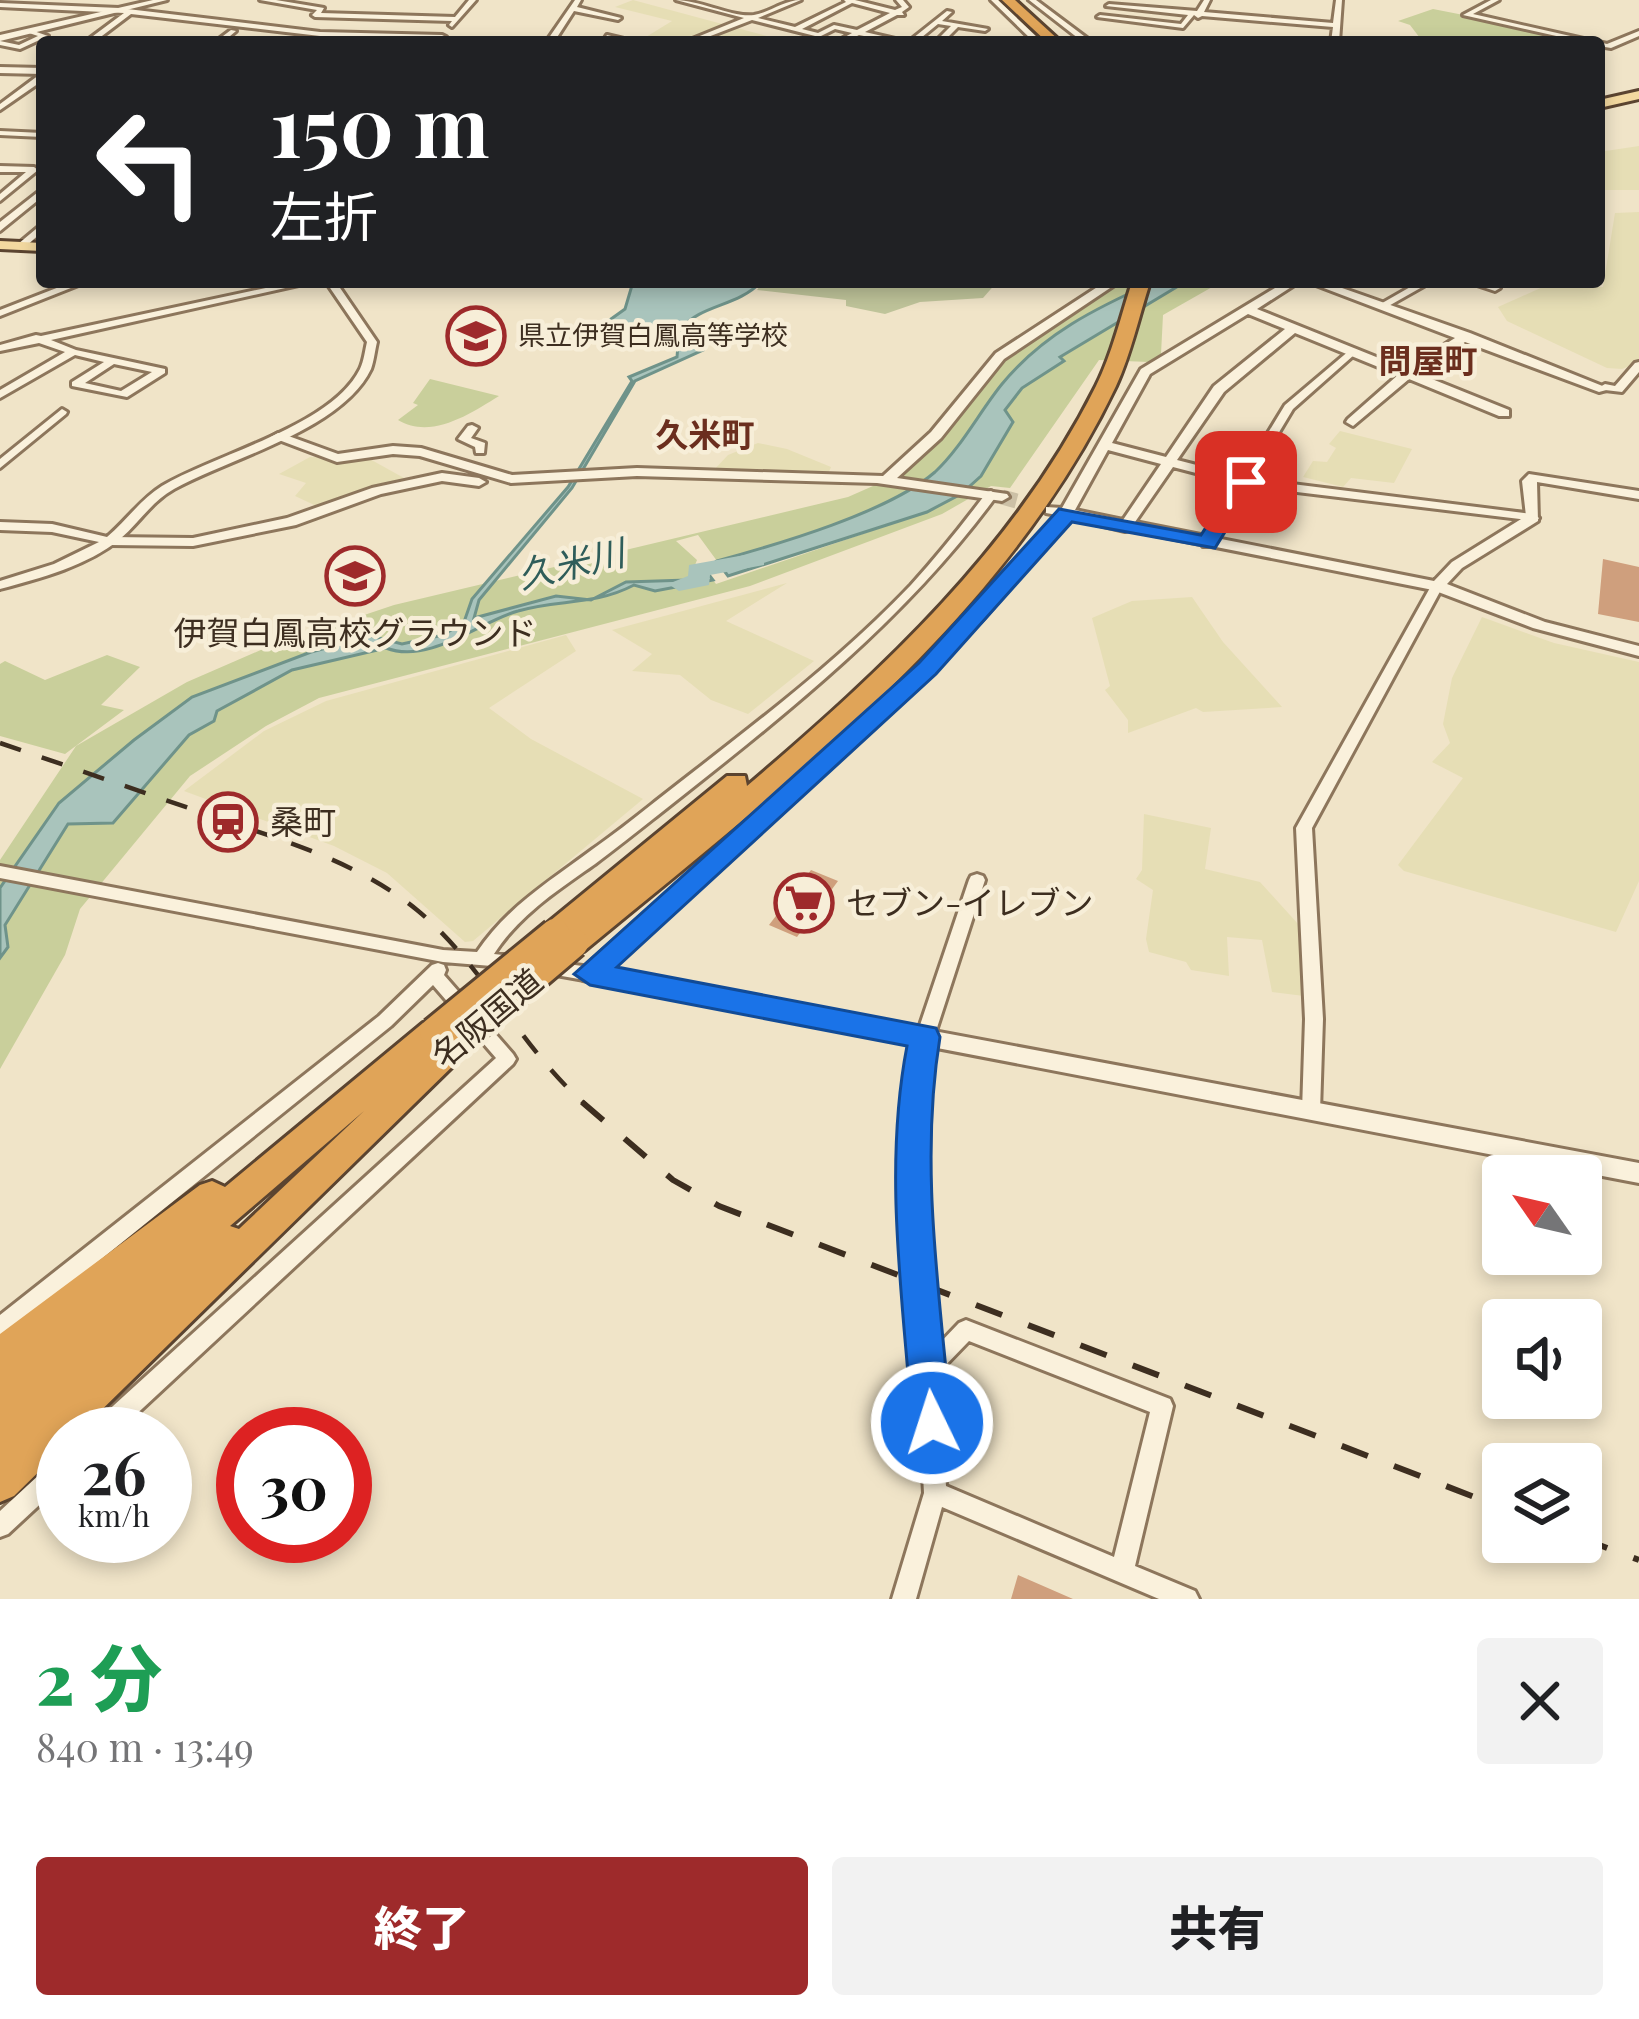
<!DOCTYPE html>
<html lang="ja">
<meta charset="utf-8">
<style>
body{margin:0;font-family:"Playfair Display","Noto Sans JP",serif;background:#f2f2f2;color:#202124;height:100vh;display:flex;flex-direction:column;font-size:45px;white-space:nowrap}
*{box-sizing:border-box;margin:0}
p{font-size:39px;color:#757577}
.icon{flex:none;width:66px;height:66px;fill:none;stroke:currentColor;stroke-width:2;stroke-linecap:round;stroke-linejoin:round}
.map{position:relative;height:1599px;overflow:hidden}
.drawer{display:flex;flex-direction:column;background:#fff;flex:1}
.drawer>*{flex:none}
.guide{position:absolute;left:36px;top:36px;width:1569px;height:252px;border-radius:12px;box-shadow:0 6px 18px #0003;background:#202124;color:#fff;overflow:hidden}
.needle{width:78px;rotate:304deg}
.fabs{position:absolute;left:1482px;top:1155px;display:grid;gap:24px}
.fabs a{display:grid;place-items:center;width:120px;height:120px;border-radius:12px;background:#fff;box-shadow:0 6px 18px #0003;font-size:60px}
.speed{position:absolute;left:36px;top:1407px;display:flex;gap:24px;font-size:60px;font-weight:700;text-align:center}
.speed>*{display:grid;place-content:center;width:156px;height:156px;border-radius:50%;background:#fff;box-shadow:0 6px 18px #0003;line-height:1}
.speed small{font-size:30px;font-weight:400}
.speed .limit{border:18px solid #d22;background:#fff;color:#111}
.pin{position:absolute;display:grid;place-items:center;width:102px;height:102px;color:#fff;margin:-51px;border-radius:24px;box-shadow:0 6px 18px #0006}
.me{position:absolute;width:132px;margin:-66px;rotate:356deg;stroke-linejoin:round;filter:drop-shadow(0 0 9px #0008)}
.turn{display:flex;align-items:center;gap:42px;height:252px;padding:0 36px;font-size:54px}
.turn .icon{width:156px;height:156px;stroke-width:2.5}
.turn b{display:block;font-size:84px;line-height:102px}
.round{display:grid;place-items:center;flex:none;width:126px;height:126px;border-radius:12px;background:#f2f2f2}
.headline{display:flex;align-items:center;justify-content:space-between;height:204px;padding:0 36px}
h1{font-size:72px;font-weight:800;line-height:90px;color:#1e9e55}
.cta{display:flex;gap:24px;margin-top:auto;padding:24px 36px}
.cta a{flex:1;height:138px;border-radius:12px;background:#9e2a2b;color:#fff;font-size:48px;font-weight:800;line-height:138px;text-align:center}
.cta a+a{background:#f2f2f2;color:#202124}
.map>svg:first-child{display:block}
</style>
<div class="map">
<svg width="1639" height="1599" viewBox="0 0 1639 1599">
<rect width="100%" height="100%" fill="#f0e4c8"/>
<path fill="#e6deb5" d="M633,0L789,42H659L646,37L672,21L615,7Z
M1639,146V190H1599V152Z
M1639,212V362L1622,369L1607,368L1507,321L1498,307L1545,286L1603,287L1615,213Z
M1340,431L1412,449L1394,483L1351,478L1343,487L1303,477L1313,461L1327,462L1336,448L1329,444Z
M758,443L787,449L831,467L828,474L713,471L728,455Z
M310,457L368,458L404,478L323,509L295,496L306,483L279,474Z
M787,583L726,621L814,661L748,714L711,700L680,675L632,671L652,654L612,630Z
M1192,597L1223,642L1282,707L1203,712L1196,708L1128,733V720L1105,690L1110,686L1092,618L1132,601Z
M1482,617L1554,643L1639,662V881L1616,932L1404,871L1398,865L1463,778L1432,762L1450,743L1443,724L1452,678Z
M566,635L576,651L489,708L531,739L643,799L473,941L465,942L387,873L334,846L184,791L264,731L326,701Z
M1144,814L1211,828L1205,869L1260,882L1299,925L1304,996L1272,992L1262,940L1227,937L1229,976L1191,970L1186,962L1149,952L1146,939L1153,890L1136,879L1142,870Z"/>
<path fill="#c9cf9b" d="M1433,9L1565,35L1571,42H1423L1410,25L1398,21Z
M1121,282H1154C1096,308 1043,334 1002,384C980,411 962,448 935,472C890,512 778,545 717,561L698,535L676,541L697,560L689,580L626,582L592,600L635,585L655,591L713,580L716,584L927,512L982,467L1013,422L1005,410L1022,388L1063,362L1059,358L1185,282H1221L1163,315L1161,354L1149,362L1099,360L1010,488L991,486L942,514L750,586L319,698L266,726L190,776L80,909L65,955L0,1069V958L8,947L5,925L68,824L87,821L189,735L214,721L216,711L292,670L387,648C425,664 476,627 509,613C532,604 558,603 583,599L556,596L402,644L371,636L192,697L59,803L0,888V860L76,746L187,682L263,649L394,605L848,497L907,471L1006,356Z
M430,379L499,396C470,414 431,440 398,420L418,405L413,403Z
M107,655L140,667L101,705L124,710L65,754L0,736V664L5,661L45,680Z"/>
<path fill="#bfc49a" d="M763,282H997L983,298L920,302L885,314L846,306V300L757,290Z"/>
<path fill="#a9c4bc" stroke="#6f938a" stroke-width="3" d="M633,282H761C737,307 701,304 681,329L692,332L703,350L635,381L572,488L479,600L474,618L556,596L591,600L626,582L688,580L704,568L713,580L655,591L634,585C594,606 558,599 518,611C481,621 429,665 386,648L292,670L217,711L214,721L189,735L113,823L68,824L5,925L8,947L0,958V888L59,803L134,740L192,697L311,652L371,636L402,644L443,635L464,622L472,599L568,487L632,381L629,377L677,357L678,345L659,349L583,339L625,309Z
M1154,282H1185L1060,357L1064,361L1022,388L1005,410L1013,422L981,476L961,494L927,512L728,576L717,561C779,544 889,512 935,472C961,448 980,411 1002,384C1043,334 1096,308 1154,282Z"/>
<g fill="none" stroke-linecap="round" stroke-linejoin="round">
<path fill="#a9c4bc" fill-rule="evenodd" d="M756,553L764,555V565L710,575L709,585L679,591L668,584L688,576L689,565Z"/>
</g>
<path fill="#cf9f7d" d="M1603,559L1639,567V622L1598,614Z
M811,870L838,881L797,937L769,925Z
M1018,1575L1073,1599H1011Z"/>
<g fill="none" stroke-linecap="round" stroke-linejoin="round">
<path stroke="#ccc0a6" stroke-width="15" stroke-dasharray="15 8" stroke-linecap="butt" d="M1002,497L1043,508"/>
<defs>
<path id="minor" d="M260,0H276L324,8L321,13L455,17L469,0H476L452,27L449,25L452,21L315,17L312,15L317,10Z
M575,0H581L577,7L621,18L618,20L574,11L554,42H546Z
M676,0C699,0 734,18 754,15C771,12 784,0 801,0L758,18L795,27L846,2L844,0H855L895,10L902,7L896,0H903L909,7L902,12L904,15H897L865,32L908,42H894L859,35L845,42H836L852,33L835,29L819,37L752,20L695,42H685L744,18ZM852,3L890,13L857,30L834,25L818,33L802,29Z
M991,0H998L1042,42H1034Z
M1029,0H1036L1092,42H1083Z
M1204,0H1210L1204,12L1333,23L1336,0H1342L1339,42H1331L1333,27L1202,16L1198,18L1194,15L1183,28L1097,17L1100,15L1181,24L1188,15L1106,6L1109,4L1197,11Z
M1491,0H1499L1473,14L1597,42H1583L1463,15Z
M0,3L119,8L320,32L442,35L446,37L442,39L320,36L131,14L94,42H85L124,13L0,7Z
M947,11L952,12L942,21L988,29L985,31L958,27L943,42H935L951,26L938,24L916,42H908Z
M28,29L48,36L20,49L0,45V41L19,45L38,36L26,32Z
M231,30L236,31L223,42H215Z
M1639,31V36L1611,48L1599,46L1598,42L1607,44Z
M607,35L628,40L629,42L605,38Z
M39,75H42V81L0,110V104Z
M0,131L42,133V137L0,135Z
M0,166L34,167L38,170L0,201V194L26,172H0Z
M42,224V232L24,248H18V244Z
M72,282H86L0,316V310Z
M294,282H312L51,340L76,350L165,369V373L127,397L72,386V382L104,362L75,355L0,398V390L65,352L39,343L0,351V345L36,335L41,336ZM114,364L152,372L121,391L85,383Z
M326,282H336L377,342C375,350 374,361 371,369C342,430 230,458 174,489C152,501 139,523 120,539C87,566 41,578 0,589V581L54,564L99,542L52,532L0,530V522L52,524L107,537C126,521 141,499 162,486C215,454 331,427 360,369C364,361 365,350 367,342Z
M1419,282H1431L1385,308L1377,306Z
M1468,282H1484L1500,288L1495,291Z
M1350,350L1354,351V355L1293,409L1251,479L1533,514L1539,518L1537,521L1247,486L1211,546H1203L1201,543L1285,405Z
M1639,362V372L1622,392L1605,390L1600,387L1605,384L1615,386L1635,363Z
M62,409L67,412L66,414L0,468V459Z
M472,425L478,428L471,438L485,443L484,453H476L475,447L458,439L468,426Z
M991,491L997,495C903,624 777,721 653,819C634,834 615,849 595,864C558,890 519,915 494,954L521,957L523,962L521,967L515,968L443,962L0,878V866L443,950L477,952C507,907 550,881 593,849C613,835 632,820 651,805C740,735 833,667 911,585C938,555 963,524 987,492Z
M1437,582L1443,586L1312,828L1323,1019L1320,1111L1317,1116L1311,1119L1305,1116L1302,1111L1305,1019L1296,828L1431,586Z
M977,874L983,876L985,880L934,1037L921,1108L937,1346L959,1323L966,1320L1170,1399L1173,1406L1135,1566L1195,1591L1199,1599H1159L942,1507L916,1599H892L924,1493L903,1108L916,1037L969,880L971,876ZM969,1341L1150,1412L1114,1557L946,1486L938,1373Z
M545,961L590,967L596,969L598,974L596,979L590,981L545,973L539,972L537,967L539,962Z
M438,963L444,965L446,970L444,975L513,1054L516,1059L513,1064L115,1434H88L91,1426L496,1058L433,985L391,1026L7,1335L0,1338V1315L379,1016L432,965Z
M63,1457V1483L8,1534L0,1537V1511L55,1460Z"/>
<path id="tertiary" d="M153,0H167L0,41V35Z
M0,67L42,68V74L0,73Z
M42,189V197L0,231V222Z
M1105,282H1119L1004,359L941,438L897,478L1007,494L1009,497L1002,501L877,483L637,476L511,483L420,456L393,454L337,462L271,437L278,433L283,434L338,454L393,446L421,448L512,475L637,468L883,476L931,432L996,353Z
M1285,282H1299L1257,309L1406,369L1455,338L1308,282H1325L1470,333L1610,389L1599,392L1465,342L1417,373L1509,410V416H1499L1409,379L1353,426L1346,422L1348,419L1398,375L1295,333L1224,392L1177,460L1251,479V485L1246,486L1173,467L1135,522L1434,581L1452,562L1526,516L1522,481L1529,474L1639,491V499L1537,482L1538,521L1462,568L1447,584L1545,622L1639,646V656L1533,628L1433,590L1130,530L1125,531L1070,518L982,620L877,725L608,970L1639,1163V1183L583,980L580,974L583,968L865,717L970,614L1057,515L1046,513V507L1062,508L1141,369ZM1248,314L1285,329L1214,386L1166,457L1112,443L1150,374ZM1108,450L1161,464L1123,520L1075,510Z
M442,473L479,478L486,482L479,486L442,481L381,494L296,525L193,546L110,545L103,541L110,537L193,538L287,518L372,488Z"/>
<path id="primary" d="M1639,91V99L1599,108V100Z
M0,241L42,243V251L0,249Z"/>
<path id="motorway" d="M1002,0H1015L1061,42H1047Z
M1132,282H1150C1139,316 1131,354 1116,386C1003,623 782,787 584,951H564L559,943L545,941L540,933L545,925L727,776H745L747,786C883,670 1015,548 1096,386C1112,354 1121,316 1132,282Z
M434,1019L445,1023L448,1035L464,1037L469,1046L464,1055L77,1434H63V1448L14,1496L0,1502V1334L200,1185L212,1181L225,1187L423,1023ZM364,1111L239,1229L230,1226Z"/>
</defs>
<use href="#minor" stroke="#8d765c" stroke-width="6"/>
<use href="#tertiary" stroke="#8d765c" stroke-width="6"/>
<use href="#primary" stroke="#5b4430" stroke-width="6"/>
<use href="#motorway" stroke="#5b4430" stroke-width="6"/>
<use href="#minor" fill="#faf1dc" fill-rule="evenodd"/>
<use href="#tertiary" fill="#faf1dc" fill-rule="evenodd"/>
<use href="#primary" fill="#f3d9a0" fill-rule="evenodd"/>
<use href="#motorway" fill="#e0a458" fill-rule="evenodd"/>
<path stroke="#3d2e20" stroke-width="4.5" stroke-dasharray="22 22" stroke-linecap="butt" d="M0,743C70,767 139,791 209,815C281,840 357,861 417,910C484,965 520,1048 586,1105"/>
<path stroke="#3d2e20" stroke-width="6" stroke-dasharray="28 28" stroke-linecap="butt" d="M582,1102L673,1180L719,1206L1503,1508
M1581,1538L1639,1560"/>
<defs>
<path id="motorway-bridge" d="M434,1032L555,933
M453,1046L574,943"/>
</defs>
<use href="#motorway-bridge" stroke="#5b4430" stroke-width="34" stroke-linecap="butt"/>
<use href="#motorway-bridge" stroke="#e0a458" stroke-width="28"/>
</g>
<path fill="#1a73e8" stroke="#114b97" stroke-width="3" d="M1238,477L1256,482L1215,548L1072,522L936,674L617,967L936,1028L940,1037C919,1165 940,1294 951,1423L945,1437L932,1442L918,1437L912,1423C903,1298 883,1170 907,1046L590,985L574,974L919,663L1059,509L1201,535Z"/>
<defs>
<symbol id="school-ring" viewBox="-11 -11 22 22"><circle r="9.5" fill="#f7eed8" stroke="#9e2a2b" stroke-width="1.5"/><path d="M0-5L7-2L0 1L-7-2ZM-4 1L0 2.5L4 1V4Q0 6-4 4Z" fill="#9e2a2b"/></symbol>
<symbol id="station-ring" viewBox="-11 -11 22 22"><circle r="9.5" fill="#f7eed8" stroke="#9e2a2b" stroke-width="1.5"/><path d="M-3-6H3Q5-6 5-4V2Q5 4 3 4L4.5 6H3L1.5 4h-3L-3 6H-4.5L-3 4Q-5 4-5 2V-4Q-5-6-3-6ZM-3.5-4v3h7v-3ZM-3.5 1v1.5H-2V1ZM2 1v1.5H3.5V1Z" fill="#9e2a2b"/></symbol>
<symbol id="supermarket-ring" viewBox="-11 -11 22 22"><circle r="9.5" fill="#f7eed8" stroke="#9e2a2b" stroke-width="1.5"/><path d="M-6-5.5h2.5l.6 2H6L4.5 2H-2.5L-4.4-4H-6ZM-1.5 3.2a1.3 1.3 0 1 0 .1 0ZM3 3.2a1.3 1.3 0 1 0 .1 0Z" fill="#9e2a2b"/></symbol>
</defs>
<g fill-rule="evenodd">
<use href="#school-ring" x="443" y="303" width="66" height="66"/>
<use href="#school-ring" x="322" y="543" width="66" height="66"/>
<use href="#station-ring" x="195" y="789" width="66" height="66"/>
<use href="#supermarket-ring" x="771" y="870" width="66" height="66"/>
</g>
<g text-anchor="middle" stroke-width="9" stroke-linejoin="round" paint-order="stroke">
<g font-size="27" fill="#3d2e20" stroke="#f7eed8" text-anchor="start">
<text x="518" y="345">県立伊賀白鳳高等学校</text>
</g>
<g font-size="33" font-weight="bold" fill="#6b2e1e" stroke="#f7eed8">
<text x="1428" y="373">問屋町</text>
<text x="705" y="447">久米町</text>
</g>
<g font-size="33" fill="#3d2e20" stroke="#f7eed8" text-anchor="start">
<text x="355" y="645" text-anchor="middle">伊賀白鳳高校グラウンド</text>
<text x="270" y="834">桑町</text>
<text x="846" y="915">セブン-イレブン</text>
</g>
<g font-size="33" fill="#3d2e20" stroke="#f7eed8">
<text transform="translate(487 1018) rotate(-40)" y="12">名阪国道</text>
</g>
<g font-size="36" font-style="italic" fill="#2f5d5a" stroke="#f7eed8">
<text transform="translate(571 564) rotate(-13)" y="13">久米川</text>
</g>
</g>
</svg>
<div class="fabs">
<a><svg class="needle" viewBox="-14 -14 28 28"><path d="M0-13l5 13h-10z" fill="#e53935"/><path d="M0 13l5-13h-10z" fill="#757577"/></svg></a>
<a><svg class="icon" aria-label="sound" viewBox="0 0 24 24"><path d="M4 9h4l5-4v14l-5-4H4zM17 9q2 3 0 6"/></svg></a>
<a><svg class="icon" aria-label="layers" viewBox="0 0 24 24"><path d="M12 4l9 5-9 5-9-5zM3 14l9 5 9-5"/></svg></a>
</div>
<div class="speed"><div>26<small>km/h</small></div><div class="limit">30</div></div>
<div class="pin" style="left:1246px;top:482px;background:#d93025"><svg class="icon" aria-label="arrive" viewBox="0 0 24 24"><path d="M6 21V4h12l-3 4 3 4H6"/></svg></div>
<svg class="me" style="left:932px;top:1423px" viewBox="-20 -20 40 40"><circle r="17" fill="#1a73e8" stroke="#fff" stroke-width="3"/><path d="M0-11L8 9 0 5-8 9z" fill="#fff"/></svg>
<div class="guide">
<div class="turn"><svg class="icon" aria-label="left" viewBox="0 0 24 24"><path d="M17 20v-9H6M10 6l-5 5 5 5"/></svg><div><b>150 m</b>左折</div></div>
</div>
</div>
<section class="drawer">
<div class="headline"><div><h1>2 分</h1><p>840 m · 13:49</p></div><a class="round"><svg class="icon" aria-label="close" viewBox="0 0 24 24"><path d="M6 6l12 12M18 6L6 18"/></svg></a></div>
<div class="cta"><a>終了</a><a>共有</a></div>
</section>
